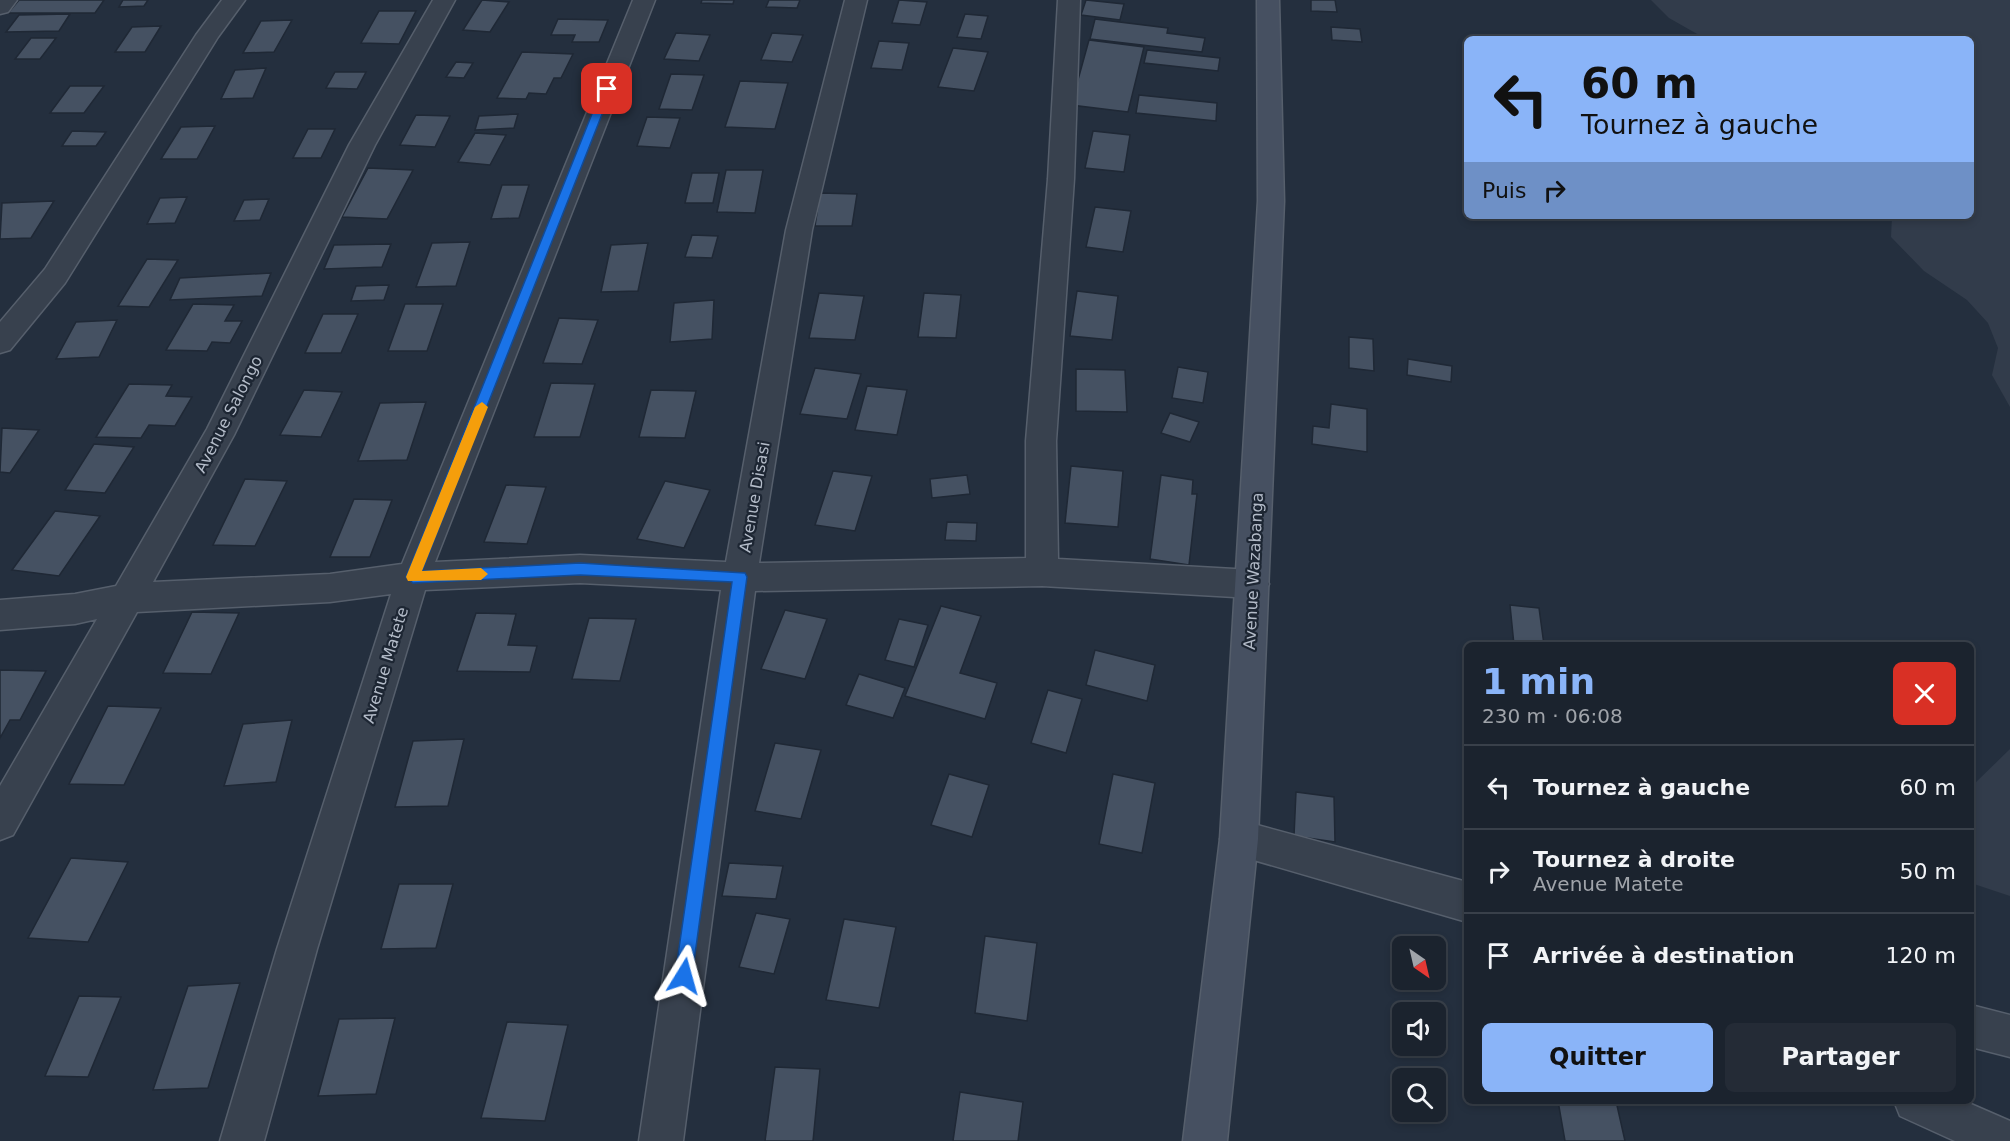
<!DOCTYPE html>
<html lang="fr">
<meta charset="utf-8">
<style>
body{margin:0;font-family:"DejaVu Sans",sans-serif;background:#242b36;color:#f1f3f6;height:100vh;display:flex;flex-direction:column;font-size:22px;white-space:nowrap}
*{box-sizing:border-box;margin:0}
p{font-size:20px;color:#a0a4aa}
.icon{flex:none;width:33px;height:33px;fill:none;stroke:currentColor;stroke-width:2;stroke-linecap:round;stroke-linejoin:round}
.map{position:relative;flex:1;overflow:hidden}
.side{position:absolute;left:1464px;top:642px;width:510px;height:462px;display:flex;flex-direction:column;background:#1b232e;border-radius:9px;box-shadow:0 3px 9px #0003,0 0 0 2px #39404a}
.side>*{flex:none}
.guide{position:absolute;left:1464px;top:36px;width:510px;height:183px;border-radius:9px;box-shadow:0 3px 9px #0003,0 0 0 2px #39404a;background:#8ab4f8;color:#111;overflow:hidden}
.needle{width:39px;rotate:146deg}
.controls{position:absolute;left:1392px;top:936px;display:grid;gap:12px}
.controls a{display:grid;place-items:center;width:54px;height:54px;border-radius:9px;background:#1b232e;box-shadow:0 3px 9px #0003,0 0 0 2px #39404a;font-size:30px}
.pin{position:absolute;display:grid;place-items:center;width:51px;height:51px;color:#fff;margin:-26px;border-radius:12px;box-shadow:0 3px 9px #0006}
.me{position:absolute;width:66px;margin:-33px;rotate:8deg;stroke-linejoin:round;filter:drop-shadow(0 0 4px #0008)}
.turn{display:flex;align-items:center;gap:21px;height:126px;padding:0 18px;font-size:27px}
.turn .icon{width:78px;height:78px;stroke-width:2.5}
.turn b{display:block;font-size:42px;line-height:51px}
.then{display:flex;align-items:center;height:57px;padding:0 18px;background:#0003;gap:12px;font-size:22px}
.round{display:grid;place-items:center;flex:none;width:63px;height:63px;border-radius:9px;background:#242b36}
.headline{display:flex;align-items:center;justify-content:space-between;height:102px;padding:0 18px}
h1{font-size:36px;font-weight:600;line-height:45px;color:#8ab4f8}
.primary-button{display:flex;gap:12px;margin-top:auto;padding:12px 18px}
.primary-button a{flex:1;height:69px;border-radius:9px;background:#8ab4f8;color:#111;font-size:24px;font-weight:600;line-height:69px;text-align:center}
.primary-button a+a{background:#242b36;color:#f1f3f6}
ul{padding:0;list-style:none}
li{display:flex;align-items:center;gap:18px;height:84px;padding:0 18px;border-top:2px solid #39404a}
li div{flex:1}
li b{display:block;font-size:22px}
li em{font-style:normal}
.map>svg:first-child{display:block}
</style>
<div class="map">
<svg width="2010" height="1141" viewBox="0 0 2010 1141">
<rect width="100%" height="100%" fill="#242f3e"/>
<path fill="#323c4b" d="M1651,0H2010V407L1992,375L1998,348L1988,323L1967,300L1924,271L1891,237L1892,216H1971V39H1706L1669,18Z
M2010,749V896L1971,883V787Z"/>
<path fill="#455162" stroke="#1f2835" stroke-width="1.5" d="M19,0H104L95,13H8Z
M123,0H148L144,6L119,7Z
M482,0L509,2L490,32L463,30Z
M702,0H734L733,4L701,3Z
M769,0H800L797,8L766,7Z
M899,0L927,2L920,25L892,23Z
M1086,0L1124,4L1120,20L1081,15Z
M1311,0H1335L1337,12L1311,11Z
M379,11H416L399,44L361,43Z
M70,14L59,31L6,32L19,15Z
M965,14L988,16L981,39L957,37Z
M558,19L608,20L599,42H572L575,35H551Z
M1095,19L1168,28L1167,33L1205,38L1202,52L1090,39Z
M292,20L274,52L243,53L261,21Z
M161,26L145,52H115L132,27Z
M1331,27L1360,29L1362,42L1332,40Z
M676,33L710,35L699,61L664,59Z
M772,33L803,35L792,62L761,60Z
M31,38H56L40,59H15Z
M1089,40L1144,47L1128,112L1071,105Z
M879,41L909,43L902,70L871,68Z
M953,48L988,52L974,91L938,87Z
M1147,50L1220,58L1218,71L1144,63Z
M522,52L573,54L561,78H554L546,94L529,93L526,99L497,98Z
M456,62L473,63L464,78L446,77Z
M266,68L253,98L221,99L235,70Z
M335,72H366L357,89L326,88Z
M671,74L704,75L692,110L659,109Z
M740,81L788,83L775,129L725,127Z
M70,86H104L84,113H50Z
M1139,95L1217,103L1216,121L1136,113Z
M518,114L514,128L475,130L479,116Z
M416,115L450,116L435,147L400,145Z
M647,117L680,118L670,148L637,146Z
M215,126L197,159H161L181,127Z
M308,129H335L321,158H293Z
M72,131L106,132L96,146H62Z
M1093,131L1130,135L1124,172L1085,168Z
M475,133L506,135L490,165L458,162Z
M368,168L413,170L387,219L342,217Z
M726,170H763L755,213L717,212Z
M692,173H719L713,203H685Z
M502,185H529L519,218L491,219Z
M820,193L857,194L852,226H815Z
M187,197L175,223L147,224L160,198Z
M269,199L260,220L234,221L244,200Z
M54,201L31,238L0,239L2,203Z
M1095,207L1131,211L1123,252L1086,247Z
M692,235L718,236L712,258L685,257Z
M470,242L456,286L416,287L432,243Z
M648,243L638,291L601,292L611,245Z
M391,244L382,267L324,269L334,245Z
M147,259L178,260L149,307L118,306Z
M271,273L262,296L170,300L180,278Z
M389,285L384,300L351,301L356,286Z
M1077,291L1118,296L1112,340L1070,336Z
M819,293L864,296L855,340L809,338Z
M924,293L961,295L956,338L918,337Z
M714,300L712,339L670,342L674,303Z
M193,304L234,305L225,321H242L230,343L212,342L207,351L166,350Z
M405,304H443L427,351H388Z
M323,314H358L341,353H305Z
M559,318L598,320L582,364L543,363Z
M117,320L99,357L56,359L76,322Z
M1349,337L1373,339L1374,371L1349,368Z
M1408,359L1452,366L1451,382L1407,375Z
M1178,367L1208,372L1203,403L1172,398Z
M815,368L861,374L847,419L800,414Z
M1076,369L1125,370L1127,412L1076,411Z
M551,383L595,384L580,437H534Z
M129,384L172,385L166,396L192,397L175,426L149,425L141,438L96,437Z
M867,386L907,390L897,435L855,430Z
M304,390L342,392L321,437L280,435Z
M651,390L696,391L685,438L639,437Z
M426,402L407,460L358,461L380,403Z
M1331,404L1367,409V452L1312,444L1313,426L1329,428Z
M1170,413L1199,422L1190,442L1161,433Z
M2,428L39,430L10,473L0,472Z
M94,444L134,447L105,493L65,490Z
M1071,466L1123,471L1118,527L1065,523Z
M833,471L872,476L855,531L815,525Z
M967,475L970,494L932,498L930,479Z
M1161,475L1193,480L1192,494H1197L1189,565L1150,559Z
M245,479L287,481L255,546L213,545Z
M665,481L710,490L684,548L637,539Z
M506,485L546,487L527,544L484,542Z
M354,499L392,500L370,557H330Z
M55,511L100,516L59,576L12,570Z
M947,522L977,523L976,541L945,540Z
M1510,605L1539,608L1544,645H1514Z
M941,606L981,616L960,673L997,683L985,719L905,696Z
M785,610L827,619L805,679L761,669Z
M192,612L239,613L211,674L163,673Z
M476,613L516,614L508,645L537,646L530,672L457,671Z
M589,618L636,619L620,681L572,679Z
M899,619L928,625L914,667L885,660Z
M1095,650L1155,665L1147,701L1086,685Z
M0,670L46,671L20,720H10L0,738Z
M859,674L905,688L893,718L846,705Z
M1048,690L1082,699L1066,753L1031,743Z
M108,706L161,708L124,785L69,784Z
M292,720L276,782L224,786L243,724Z
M464,739L448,806L395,807L413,741Z
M775,743L821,750L801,819L755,811Z
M949,774L989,785L972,837L931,825Z
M1113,774L1155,783L1142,853L1099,844Z
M1296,792L1334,797L1335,842L1294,836Z
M71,858L128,862L88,942L28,938Z
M729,863L783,866L776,899L722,896Z
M399,884H453L436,948L381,949Z
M756,913L790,919L774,974L739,967Z
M844,919L896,927L879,1008L826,1000Z
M985,936L1037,943L1027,1021L975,1013Z
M240,983L208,1088L153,1090L188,986Z
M79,996L121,997L88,1077L45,1076Z
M395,1018L376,1094L318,1096L339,1019Z
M507,1022L568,1025L545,1121L481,1118Z
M775,1067L820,1069L813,1141H765Z
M960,1092L1023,1102L1018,1141H953Z
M1558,1101H1616L1625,1141H1565Z"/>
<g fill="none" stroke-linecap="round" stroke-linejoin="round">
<defs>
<path id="street" d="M0,0H17L8,12L0,14Z
M222,0H245L218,37L65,283L10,350L0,353V322L45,269L196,35Z
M433,0H455L375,145L234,435L153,582L330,574L402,564L633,0H655L435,562L580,555L726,562L786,230L845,0H867L812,230L759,563L1026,558V441L1048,179L1058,0H1080L1074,179L1056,441L1058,559L1252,570L1264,574L1269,584L1264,594L1252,598L1042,586L755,591L683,1141H639L721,590L580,583L425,590L317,949L264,1141H220L277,949L391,594L330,602L137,612L13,835L0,840V786L97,619L75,624L0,630V600L75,594L116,586L207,429L349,145Z
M1239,820L1467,882V922L1226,852L1220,839L1226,826Z
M1971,1005L2010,1015V1057L1971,1047Z
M1894,1101H1964L2010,1121V1141H1955L1900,1116Z"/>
<path id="secondary" d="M1257,0H1279L1284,201L1258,839L1227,1141H1183L1220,839L1258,201Z"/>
</defs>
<use href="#street" stroke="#565f6c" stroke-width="3"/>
<use href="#secondary" stroke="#565f6c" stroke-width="3"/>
<use href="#street" fill="#38414e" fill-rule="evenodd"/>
<use href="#secondary" fill="#465061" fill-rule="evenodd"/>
</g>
<path fill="#1a73e8" stroke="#114b97" stroke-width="1.5" d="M607,86L612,89L422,571L580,563L745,573L747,577L692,976L690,982L684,985L678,982L675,976L732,582L580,575L413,583L406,577L602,89Z"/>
<path fill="#f59e0b" d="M482,402L488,407L422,571L481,568L488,574L481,580L408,581L406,577L475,407Z"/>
<g text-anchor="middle" stroke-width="4.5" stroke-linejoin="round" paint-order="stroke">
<g font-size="16" fill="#b4bcc9" stroke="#1d2633">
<text transform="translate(228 414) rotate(-63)" y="6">Avenue Salongo</text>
<text transform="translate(754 497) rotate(-80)" y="6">Avenue Disasi</text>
<text transform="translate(1253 571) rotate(-87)" y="6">Avenue Wazabanga</text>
<text transform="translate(385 665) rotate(-73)" y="6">Avenue Matete</text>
</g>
</g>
</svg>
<div class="controls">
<a><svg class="needle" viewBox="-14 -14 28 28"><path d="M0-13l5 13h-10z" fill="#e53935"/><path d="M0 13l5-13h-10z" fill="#a0a4aa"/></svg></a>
<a><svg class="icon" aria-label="sound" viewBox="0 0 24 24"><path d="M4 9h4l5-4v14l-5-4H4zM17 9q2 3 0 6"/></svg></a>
<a><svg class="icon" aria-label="search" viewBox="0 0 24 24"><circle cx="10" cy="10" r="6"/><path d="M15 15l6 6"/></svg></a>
</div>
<div class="pin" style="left:607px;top:89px;background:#d93025"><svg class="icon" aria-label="arrive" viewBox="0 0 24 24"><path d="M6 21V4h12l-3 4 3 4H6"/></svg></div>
<svg class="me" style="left:684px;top:976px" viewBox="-20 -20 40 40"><path d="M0-17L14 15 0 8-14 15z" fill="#1a73e8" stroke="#fff" stroke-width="4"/></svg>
<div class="guide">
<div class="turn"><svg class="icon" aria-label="left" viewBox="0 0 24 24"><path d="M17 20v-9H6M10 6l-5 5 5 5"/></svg><div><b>60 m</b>Tournez à gauche</div></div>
<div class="then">Puis<svg class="icon" aria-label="right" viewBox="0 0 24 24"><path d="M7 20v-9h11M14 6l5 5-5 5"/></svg></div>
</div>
<section class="side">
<div class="headline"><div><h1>1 min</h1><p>230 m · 06:08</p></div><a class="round" style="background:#d93025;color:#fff"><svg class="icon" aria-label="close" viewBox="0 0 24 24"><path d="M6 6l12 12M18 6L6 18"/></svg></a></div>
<ul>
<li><svg class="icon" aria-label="left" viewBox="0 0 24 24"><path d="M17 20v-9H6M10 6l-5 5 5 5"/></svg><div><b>Tournez à gauche</b></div><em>60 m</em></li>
<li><svg class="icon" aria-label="right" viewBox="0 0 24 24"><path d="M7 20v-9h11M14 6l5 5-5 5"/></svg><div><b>Tournez à droite</b><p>Avenue Matete</p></div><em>50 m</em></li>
<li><svg class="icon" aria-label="arrive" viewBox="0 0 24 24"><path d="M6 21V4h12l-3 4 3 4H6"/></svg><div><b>Arrivée à destination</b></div><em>120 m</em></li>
</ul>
<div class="primary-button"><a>Quitter</a><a>Partager</a></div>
</section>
</div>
